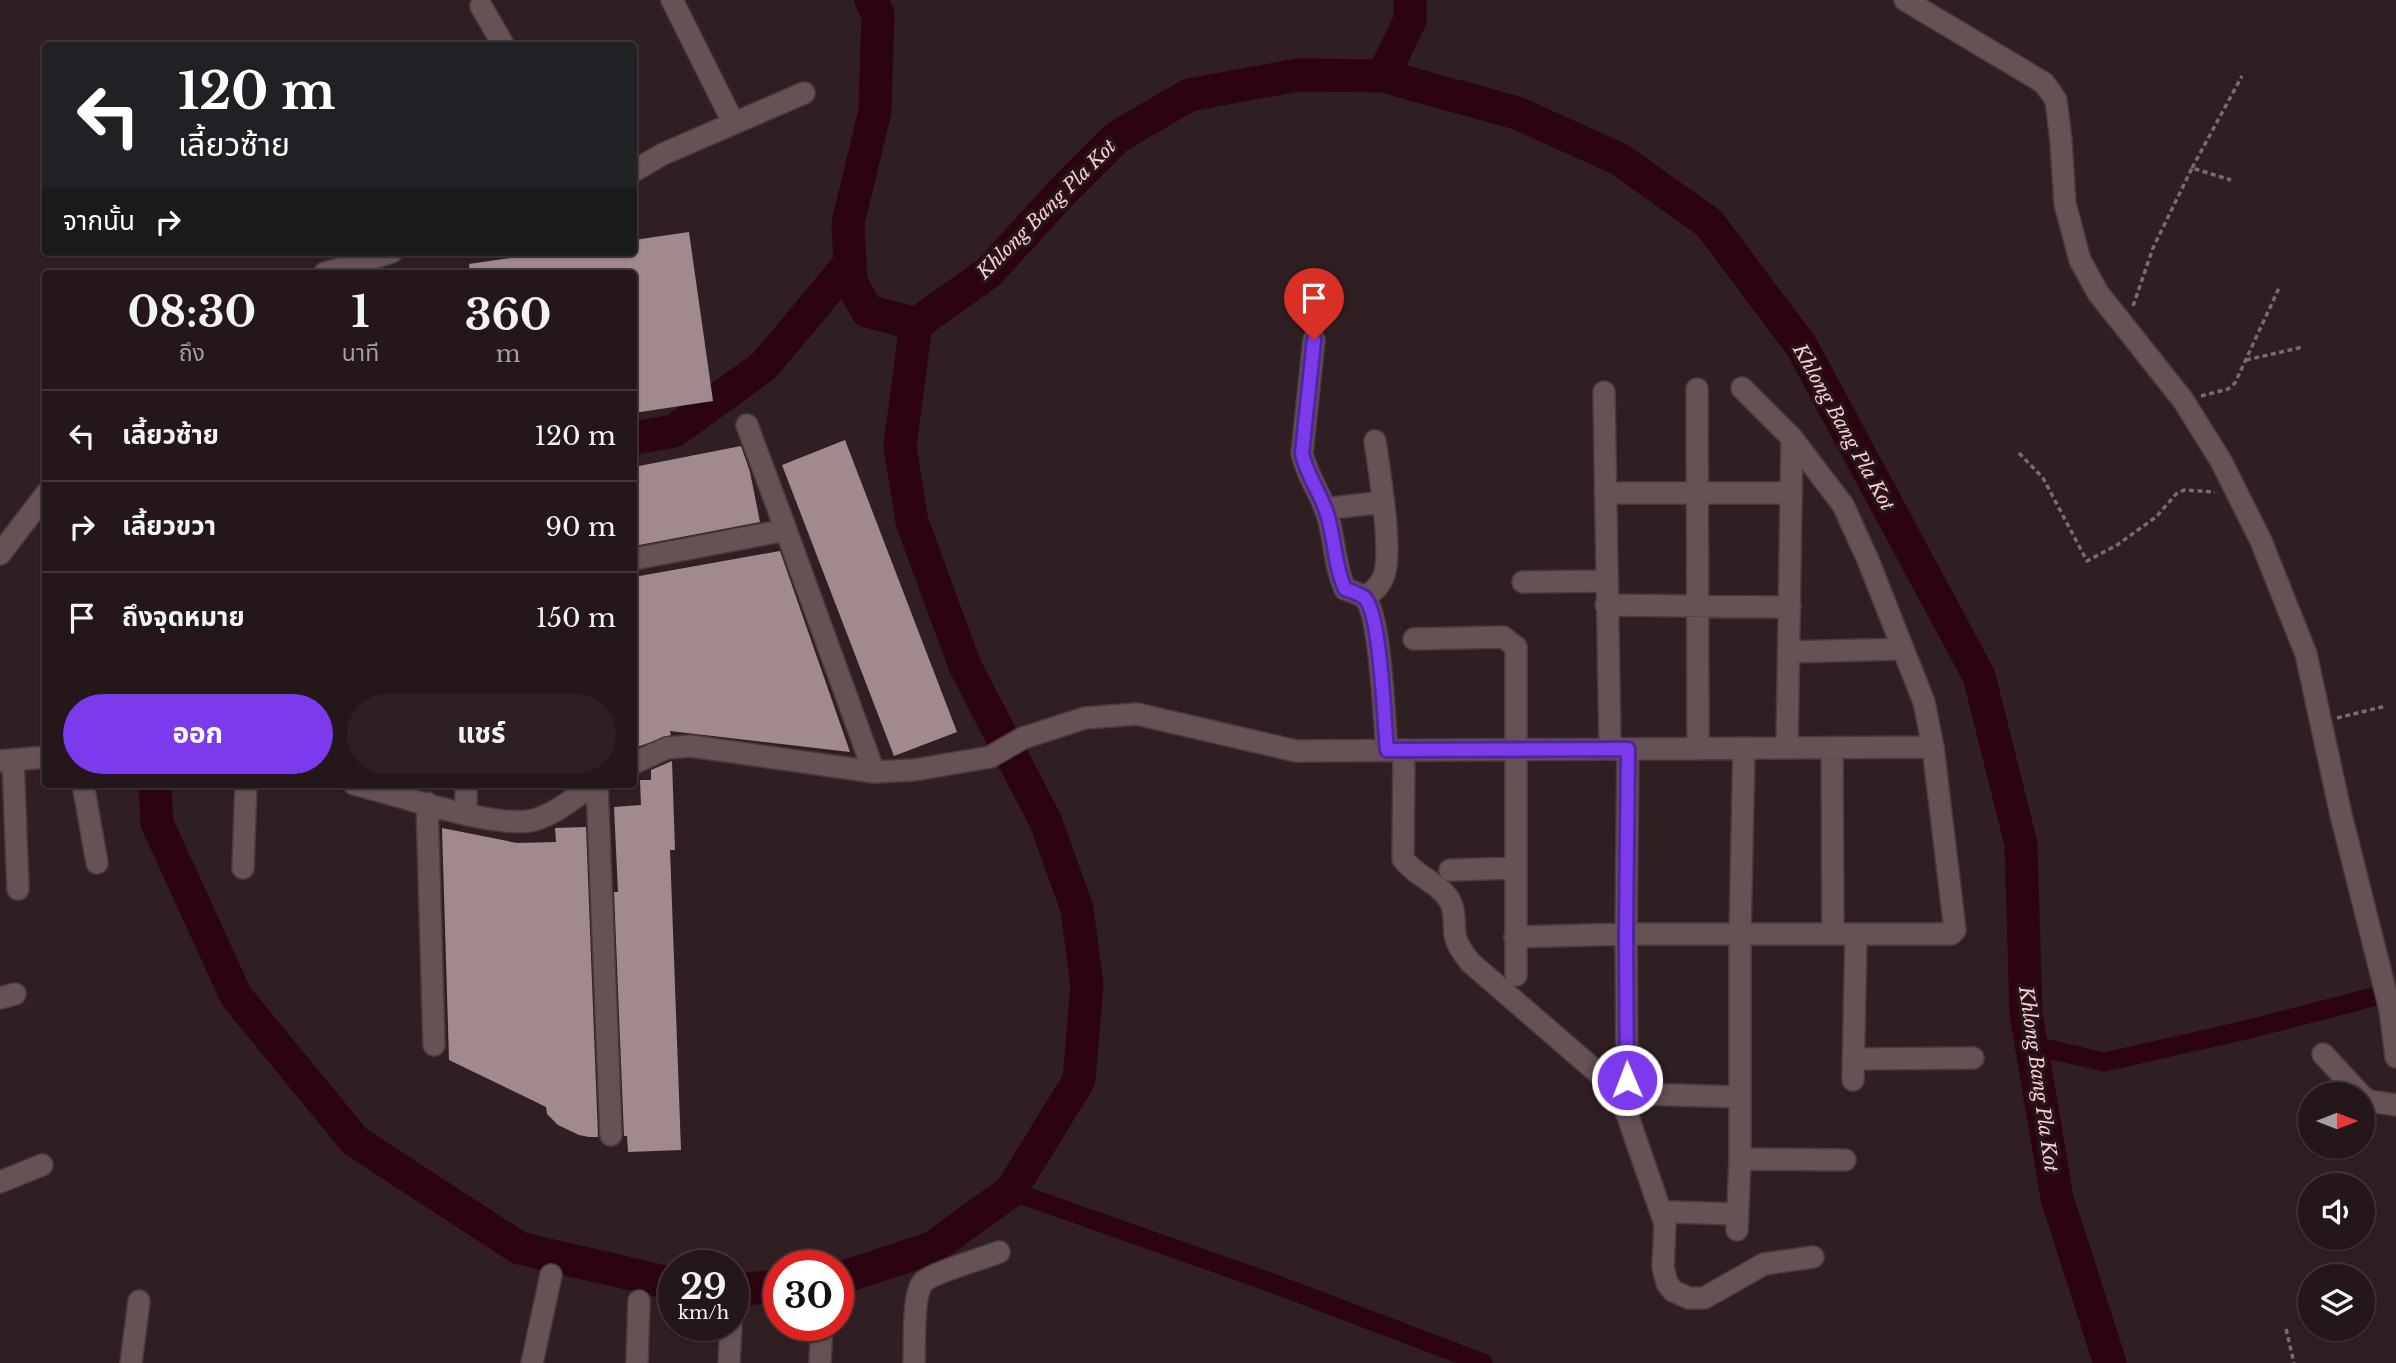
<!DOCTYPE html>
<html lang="th">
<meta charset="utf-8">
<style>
body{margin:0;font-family:"Libre Baskerville","Noto Sans Thai",serif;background:#2c2023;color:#f1f3f6;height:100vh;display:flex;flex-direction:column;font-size:26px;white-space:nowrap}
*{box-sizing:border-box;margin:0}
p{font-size:23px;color:#a39fa2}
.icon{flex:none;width:38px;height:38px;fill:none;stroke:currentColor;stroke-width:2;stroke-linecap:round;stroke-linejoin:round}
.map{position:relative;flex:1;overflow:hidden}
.panel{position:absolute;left:42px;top:270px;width:595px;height:518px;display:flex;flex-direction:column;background:#24171a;border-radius:7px;box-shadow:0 2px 5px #0004,0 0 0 2px #413639}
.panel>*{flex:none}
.hud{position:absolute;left:42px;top:42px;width:595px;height:214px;border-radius:7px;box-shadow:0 2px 5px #0004,0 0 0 2px #413639;background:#202124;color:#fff;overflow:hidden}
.needle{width:46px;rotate:90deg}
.fabs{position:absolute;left:2298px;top:1082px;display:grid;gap:14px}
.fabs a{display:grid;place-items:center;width:77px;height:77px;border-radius:50%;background:#24171a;box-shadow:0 2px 5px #0004,0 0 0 2px #413639;font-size:35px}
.speed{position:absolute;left:658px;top:1250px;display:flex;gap:14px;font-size:35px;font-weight:700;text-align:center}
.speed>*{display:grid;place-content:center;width:91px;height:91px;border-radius:50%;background:#24171a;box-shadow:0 2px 5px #0004,0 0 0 2px #413639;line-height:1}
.speed small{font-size:18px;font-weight:400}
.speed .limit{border:10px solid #d22;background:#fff;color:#111}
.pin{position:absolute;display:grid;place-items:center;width:60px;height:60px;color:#fff;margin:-72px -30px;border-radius:50% 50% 50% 0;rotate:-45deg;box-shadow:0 0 7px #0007}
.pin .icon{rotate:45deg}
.me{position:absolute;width:77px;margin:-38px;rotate:359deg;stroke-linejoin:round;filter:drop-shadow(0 0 5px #0008)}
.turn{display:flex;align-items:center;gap:24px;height:147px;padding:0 21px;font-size:32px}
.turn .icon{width:91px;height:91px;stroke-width:2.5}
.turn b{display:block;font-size:49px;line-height:60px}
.then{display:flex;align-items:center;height:66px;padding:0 21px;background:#0003;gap:14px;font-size:26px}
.eta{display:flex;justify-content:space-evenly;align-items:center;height:119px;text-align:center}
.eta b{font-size:42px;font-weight:700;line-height:49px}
.cta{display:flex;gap:14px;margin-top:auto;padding:14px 21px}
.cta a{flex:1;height:80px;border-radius:42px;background:#7c3aed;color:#fff;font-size:28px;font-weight:700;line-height:80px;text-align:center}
.cta a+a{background:#2c2023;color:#f1f3f6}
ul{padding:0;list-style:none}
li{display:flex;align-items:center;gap:21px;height:91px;padding:0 21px;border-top:2px solid #413639}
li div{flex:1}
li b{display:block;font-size:26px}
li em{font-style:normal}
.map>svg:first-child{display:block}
</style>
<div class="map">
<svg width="2396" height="1363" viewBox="0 0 2396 1363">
<rect width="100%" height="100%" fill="#301f22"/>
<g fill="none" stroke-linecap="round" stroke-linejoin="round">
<path stroke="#2b040f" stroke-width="19" d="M2031,1045L2104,1062L2246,1030L2396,991
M1011,1191L1272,1283L1483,1363"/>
<path stroke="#2b040f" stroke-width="33" d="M871,0L878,14L875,111L848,223L851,282L867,311L916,324L988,273L1063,191L1117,137L1189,95L1298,75L1383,76L1517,113L1619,159L1709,223L1802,347L1979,676L2021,844L2026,1014L2057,1198L2110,1363
M1383,76L1410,20V0
M634,438L674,431L764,366L850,263
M155,784L157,823L236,996L355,1141L519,1248L674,1284
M838,1279L932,1248L1011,1191L1079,1080L1087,985L1077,909L1046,822L965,666L912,522L900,446L916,324
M733,1290L779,1286"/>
</g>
<path fill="#a08a8e" d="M689,232L713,401L634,413V273H470L469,264L551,252H634V240Z
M845,440L957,732L894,756L782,465Z
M741,446L750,472L760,522L634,546V467Z
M780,551L850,752L670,731L671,735L634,748V577Z
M672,761L675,850H670L681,1150L628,1152L627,1136H624L614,892H618L614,807L641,805L640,780H651V770Z
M586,827L598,1137H589L579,1135L558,1125L547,1114L546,1107L449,1060L442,828L517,843L556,842L555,828Z"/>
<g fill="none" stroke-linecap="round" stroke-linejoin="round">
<defs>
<path id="minor" d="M672,0L733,122
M1905,0L2044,83L2056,100L2061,141L2065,204L2080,260L2098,293L2183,400L2221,461L2261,541L2306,654L2341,815L2390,1009L2396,1057
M481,6L504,46
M634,171L663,154L804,93
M325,273L392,252
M1314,340L1302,453C1307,477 1320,491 1327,514C1335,538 1334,565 1345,589C1351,591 1360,594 1365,598C1381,616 1384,722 1387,750
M1697,389L1698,749
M1604,392L1610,749
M747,425L786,530
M1605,493H1791
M1325,509L1382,502
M0,554L46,494
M634,559L786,530L874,772
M1523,582L1605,581
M1364,597C1373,592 1378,588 1383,578C1394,555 1379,470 1375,441
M1606,605L1790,607
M1414,639L1503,637L1516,647V975
M1789,652L1903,649
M1787,748L1792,438
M1832,748L1833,934
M1628,749L1626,934L1627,1080L1633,1091L1642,1094L1739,1097
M1404,750L1403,859C1416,877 1441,883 1451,903C1455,913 1454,925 1455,935C1457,946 1464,955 1471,963L1598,1073L1617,1094L1627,1114L1665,1224L1663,1267L1667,1283L1673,1291L1689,1298H1704L1764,1264L1813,1257
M0,761L46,757
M13,761L18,889
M634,763L667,748L690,746L874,772L914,770L990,757L1023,738L1085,718L1137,714L1296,751L1933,747
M83,784L97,863
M354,784C396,794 497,830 534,820C556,814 575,797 594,784
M597,784L611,1135
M427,803L434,1045
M466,813V784
M243,868L246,784
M1450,870L1515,868
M1515,937L1626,934H1951L1955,930L1933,747L1924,702L1868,560L1843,505L1792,438L1742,388
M0,998L15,994
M2323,1054L2360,1094
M1853,1059L1973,1058
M1853,1080L1856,934
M2362,1096L2369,1101L2396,1105
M1740,1159L1845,1160
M0,1182L42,1165
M1672,1212L1737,1214
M1737,1230L1740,1159V935L1744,748
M131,1363L139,1301
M532,1363L551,1275
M637,1363L639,1301
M729,1363L731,1325
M820,1363L822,1325
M914,1363C915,1345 912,1296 923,1282C932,1273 985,1258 999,1252"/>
</defs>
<use href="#minor" stroke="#483a3d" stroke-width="24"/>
<path stroke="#7a6b6d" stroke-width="3.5" stroke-dasharray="5 3.5" stroke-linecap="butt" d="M2192,168L2242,76
M2133,306L2153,248L2192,168L2231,180
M2246,360L2303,347
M2201,396L2228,389L2235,383L2279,288
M2019,453L2043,478L2087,561L2117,545L2156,517L2176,494L2184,490L2215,492
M2337,718L2386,706
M2286,1329L2294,1363"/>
<use href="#minor" stroke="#665255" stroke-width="21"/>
</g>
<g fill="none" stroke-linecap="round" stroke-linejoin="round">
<defs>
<path id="route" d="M1314,340L1302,453C1307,477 1320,491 1327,514C1335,539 1334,565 1345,589C1351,591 1360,594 1365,598C1381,616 1384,722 1387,750L1628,749L1626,934L1627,1080"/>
</defs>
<use href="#route" stroke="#51269a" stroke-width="18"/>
<use href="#route" stroke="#7c3aed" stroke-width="12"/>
</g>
<g text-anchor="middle" stroke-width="7" stroke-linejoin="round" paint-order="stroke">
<g font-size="19" font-style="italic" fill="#fccbd3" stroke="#261518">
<text transform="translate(1046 209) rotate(-45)" y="7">Khlong Bang Pla Kot</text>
<text transform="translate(1844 427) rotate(61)" y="7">Khlong Bang Pla Kot</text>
<text transform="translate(2039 1079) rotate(82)" y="7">Khlong Bang Pla Kot</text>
</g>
</g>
</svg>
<div class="fabs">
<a><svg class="needle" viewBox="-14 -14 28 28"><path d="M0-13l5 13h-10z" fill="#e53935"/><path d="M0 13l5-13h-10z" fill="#a39fa2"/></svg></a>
<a><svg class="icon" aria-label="sound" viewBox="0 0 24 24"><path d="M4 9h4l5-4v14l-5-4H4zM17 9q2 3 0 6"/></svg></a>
<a><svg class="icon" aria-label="layers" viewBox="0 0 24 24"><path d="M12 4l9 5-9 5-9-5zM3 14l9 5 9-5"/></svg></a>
</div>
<div class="speed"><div>29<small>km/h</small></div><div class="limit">30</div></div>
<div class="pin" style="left:1314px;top:340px;background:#d93025"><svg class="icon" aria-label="arrive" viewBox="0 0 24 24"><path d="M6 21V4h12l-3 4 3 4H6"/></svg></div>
<svg class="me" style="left:1627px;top:1080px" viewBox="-20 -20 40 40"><circle r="17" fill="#7c3aed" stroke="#fff" stroke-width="3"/><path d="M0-11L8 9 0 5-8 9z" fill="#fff"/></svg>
<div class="hud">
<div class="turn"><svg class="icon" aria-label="left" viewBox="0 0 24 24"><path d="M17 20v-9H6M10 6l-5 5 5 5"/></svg><div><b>120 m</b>เลี้ยวซ้าย</div></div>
<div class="then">จากนั้น<svg class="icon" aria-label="right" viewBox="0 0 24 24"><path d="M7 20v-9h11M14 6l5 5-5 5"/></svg></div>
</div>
<section class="panel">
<div class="eta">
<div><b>08:30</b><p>ถึง</p></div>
<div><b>1</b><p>นาที</p></div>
<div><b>360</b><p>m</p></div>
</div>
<ul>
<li><svg class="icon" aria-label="left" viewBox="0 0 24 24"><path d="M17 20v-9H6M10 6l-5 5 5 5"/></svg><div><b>เลี้ยวซ้าย</b></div><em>120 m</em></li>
<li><svg class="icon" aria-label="right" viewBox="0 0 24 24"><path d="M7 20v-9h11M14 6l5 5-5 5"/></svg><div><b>เลี้ยวขวา</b></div><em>90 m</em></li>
<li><svg class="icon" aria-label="arrive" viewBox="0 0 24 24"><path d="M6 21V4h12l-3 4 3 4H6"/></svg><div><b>ถึงจุดหมาย</b></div><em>150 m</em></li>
</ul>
<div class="cta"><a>ออก</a><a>แชร์</a></div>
</section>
</div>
